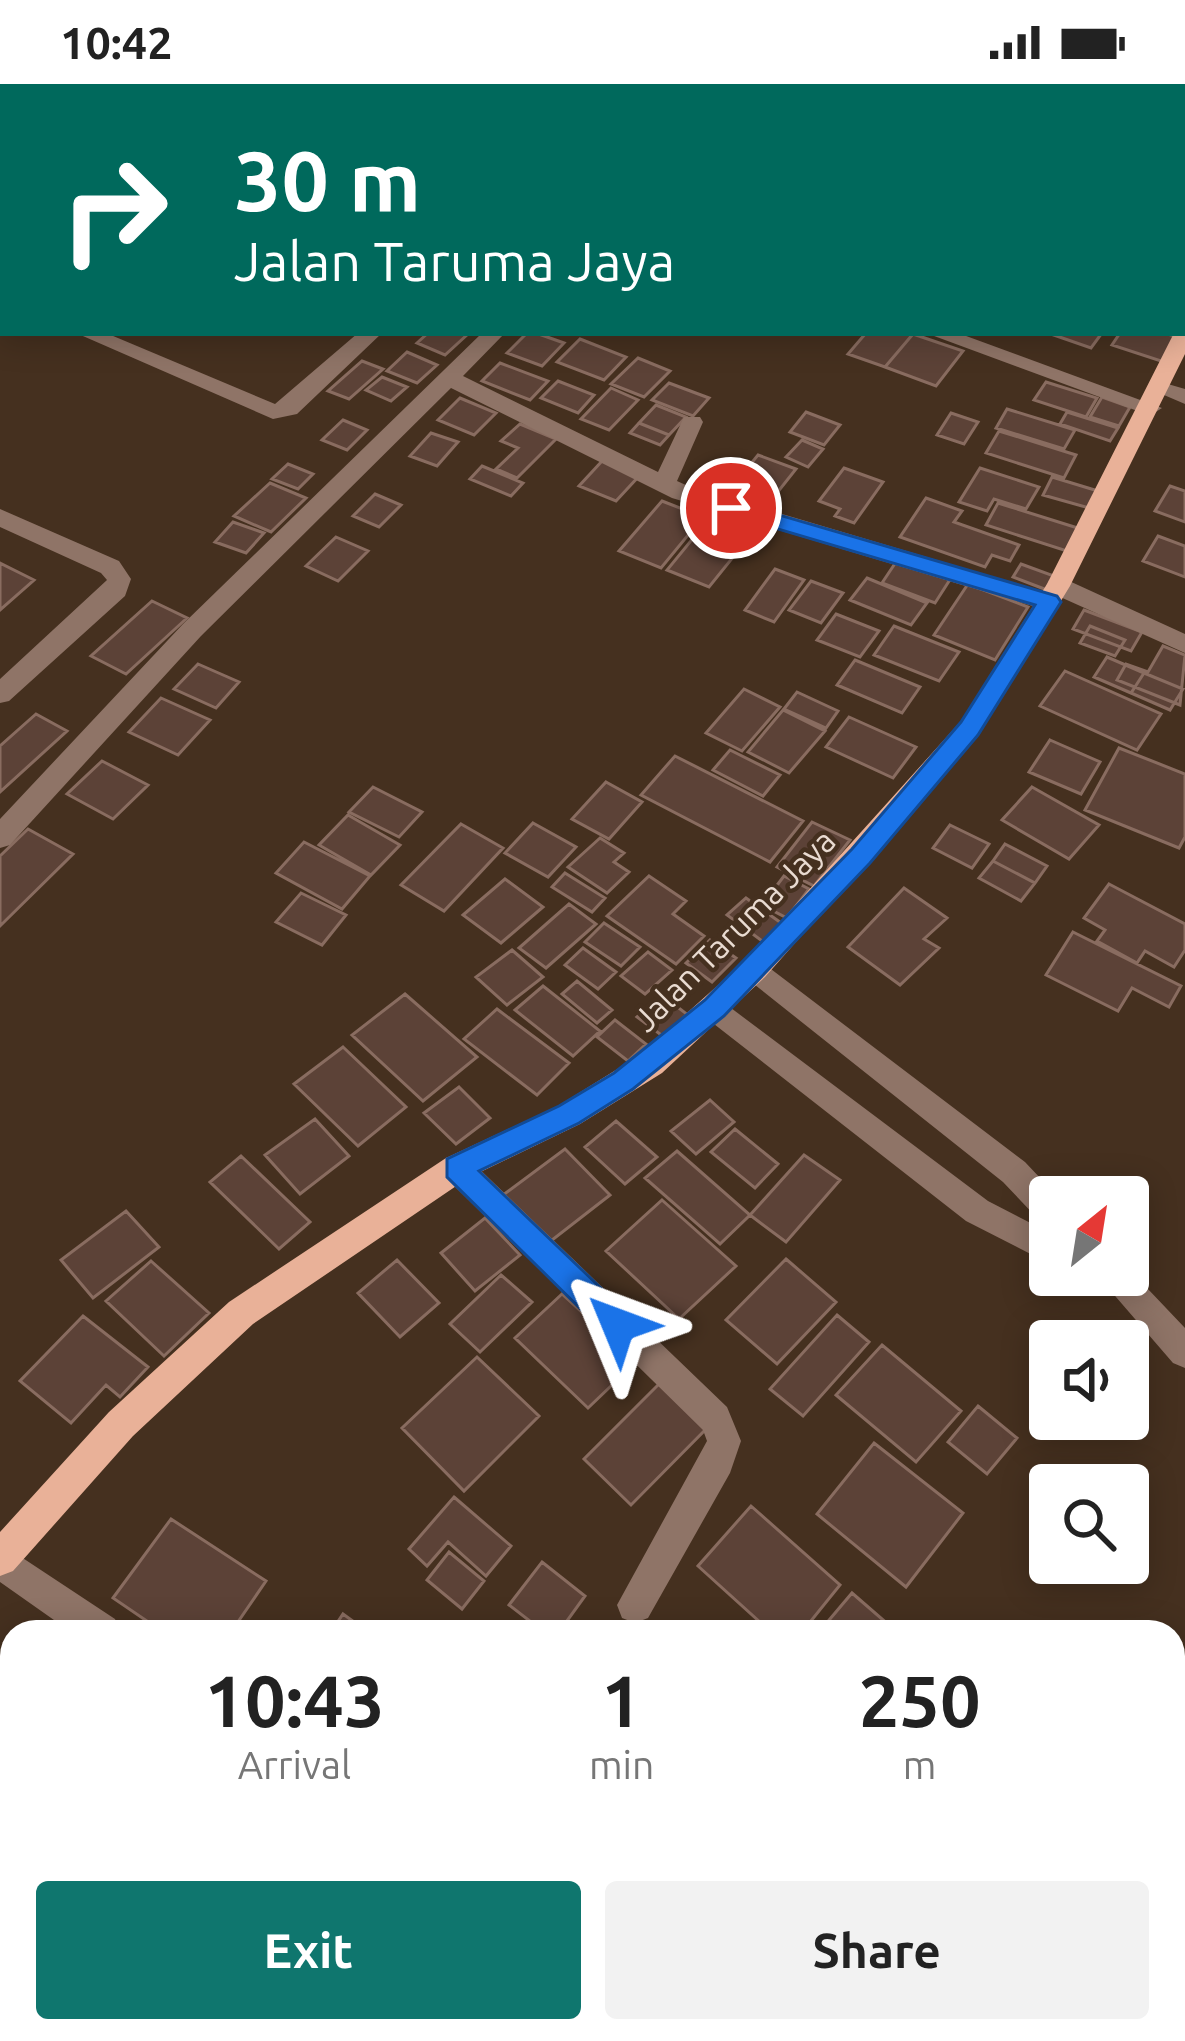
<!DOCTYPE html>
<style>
body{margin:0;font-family:Ubuntu,sans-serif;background:#f2f2f2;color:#222;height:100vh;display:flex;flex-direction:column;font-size:45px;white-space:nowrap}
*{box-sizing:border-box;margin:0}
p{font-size:39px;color:#767676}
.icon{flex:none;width:66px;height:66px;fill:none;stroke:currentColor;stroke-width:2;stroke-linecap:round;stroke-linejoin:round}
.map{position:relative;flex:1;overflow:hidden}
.drawer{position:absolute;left:0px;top:1536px;width:1185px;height:423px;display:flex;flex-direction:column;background:#fff;border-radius:36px 36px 0 0;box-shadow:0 6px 30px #0003}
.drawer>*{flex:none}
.top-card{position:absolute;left:0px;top:0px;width:1185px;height:252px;box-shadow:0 6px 30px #0003;background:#00695c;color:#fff;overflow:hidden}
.needle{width:78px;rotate:30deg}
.controls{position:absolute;left:1029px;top:1092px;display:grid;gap:24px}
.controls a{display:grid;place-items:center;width:120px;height:120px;border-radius:12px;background:#fff;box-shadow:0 6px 30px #0003;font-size:60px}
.pin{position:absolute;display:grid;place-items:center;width:102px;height:102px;color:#fff;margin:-51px;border:6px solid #fff;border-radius:50%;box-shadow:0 3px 12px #0007}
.me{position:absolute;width:132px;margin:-66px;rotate:314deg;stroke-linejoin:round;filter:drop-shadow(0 0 9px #0008)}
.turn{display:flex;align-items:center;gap:42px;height:252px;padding:0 36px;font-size:54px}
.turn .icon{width:156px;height:156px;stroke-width:2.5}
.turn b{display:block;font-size:84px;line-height:102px}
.eta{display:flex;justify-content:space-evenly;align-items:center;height:204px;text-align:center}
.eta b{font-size:72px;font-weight:700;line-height:84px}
.button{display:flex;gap:24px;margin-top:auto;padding:24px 36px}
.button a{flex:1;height:138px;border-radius:12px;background:#0f766e;color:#fff;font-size:48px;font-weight:700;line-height:138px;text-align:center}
.button a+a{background:#f2f2f2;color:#222}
.status{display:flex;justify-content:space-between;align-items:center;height:84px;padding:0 60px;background:#fff;direction:ltr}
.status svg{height:33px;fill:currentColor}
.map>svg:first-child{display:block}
</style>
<div class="status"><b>10:42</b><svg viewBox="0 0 49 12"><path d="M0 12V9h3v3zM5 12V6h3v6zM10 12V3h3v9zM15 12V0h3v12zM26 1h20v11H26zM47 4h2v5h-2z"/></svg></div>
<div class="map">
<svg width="1185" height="1957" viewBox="0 0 1185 1957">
<rect width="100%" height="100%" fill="#45301f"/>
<path fill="#5c4237" stroke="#896c60" stroke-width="3" d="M428,249H469L445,271L417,259Z
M527,249H536L564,259L542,282L507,269Z
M866,249H911L913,250L885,283L848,270Z
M1048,249H1102L1091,264Z
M1120,249H1165L1180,254L1164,278L1112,261Z
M913,250L963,267L936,302L885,283Z
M580,255L626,273L604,296L557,278Z
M407,268L437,281L417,299L387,287Z
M638,274L670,287L644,313L611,300Z
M362,277L383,285L349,315L328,307Z
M500,279L548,297L530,316L482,297Z
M382,293L407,303L391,317L366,306Z
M558,297L594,311L578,329L541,314Z
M1046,298L1097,314L1086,333L1034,316Z
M669,299L709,314L693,332L652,316Z
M611,304L638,316L609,346L581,335Z
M1102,313L1130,323L1119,342L1090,333Z
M460,314L496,329L474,351L438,336Z
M656,321L686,333L669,351L639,339Z
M1007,325L1075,346L1064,365L996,344Z
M806,328L840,341L824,361L790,348Z
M1067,328L1118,344L1110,357L1060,340Z
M951,329L978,338L964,360L937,351Z
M343,336L367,346L347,366L322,356Z
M639,339L669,351L660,361L630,349Z
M520,340L556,355L517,394L496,385L518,364L501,357Z
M999,347L1076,371L1064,394L986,369Z
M431,349L458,358L437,382L410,372Z
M802,356L823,365L808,383L786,373Z
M758,371L796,385L773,414L735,399Z
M603,376L640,391L616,417L579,402Z
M288,380L313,390L298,405L272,395Z
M482,382L523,399L511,412L470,395Z
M844,384L883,398L854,439L835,432L840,425L819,417Z
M980,384L1039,403L1026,425L994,415L987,427L959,418Z
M1052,393L1098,407L1089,424L1043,411Z
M270,399L306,414L271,448L234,432Z
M1170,402L1185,407V438L1155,427Z
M375,410L401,421L379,443L353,432Z
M926,414L962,427L954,438L1019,461L1010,477L992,471L985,483L900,453Z
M662,417L703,433L661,484L619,467Z
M998,419L1084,446L1073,469L986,441Z
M717,425L759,441L709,503L667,486Z
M233,438L264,449L246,469L215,458Z
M1158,452L1185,462V493L1143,477Z
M336,453L368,467L338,497L306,482Z
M898,475L951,494L935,519L882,499Z
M0,479L34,496L0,526Z
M1021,480L1054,492L1047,506L1013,493Z
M775,485L804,496L774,538L745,526Z
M867,494L927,519L911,541L850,516Z
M811,497L843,509L821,539L789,526Z
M968,500L1028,523L995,576L934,551Z
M152,517L187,534L126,590L91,572Z
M1084,526L1142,548L1131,567L1073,545Z
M836,530L879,547L860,573L817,556Z
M894,542L959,568L939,597L874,571Z
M1090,542L1125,556L1115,572L1080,559Z
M1163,562L1185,571L1180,621L1117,596L1126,580L1148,588Z
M1107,573L1144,589L1131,609L1094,593Z
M855,576L920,603L902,629L837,601Z
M198,580L239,598L216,624L174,605Z
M1065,587L1161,630L1137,666L1040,622Z
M1144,589L1183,605L1170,626L1131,609Z
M744,605L780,623L742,667L706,649Z
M797,608L838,627L826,644L784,625Z
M161,614L210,636L178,671L129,648Z
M783,626L825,647L789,689L748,668Z
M36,630L67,647L0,708V662Z
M849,633L916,663L893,694L826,663Z
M1050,656L1100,678L1081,710L1029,688Z
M1119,664L1185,690V753L1179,764L1085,726Z
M730,666L780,691L763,712L713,686Z
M675,672L803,737L770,778L641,711Z
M102,677L148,701L113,735L67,710Z
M606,698L642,718L609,755L572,735Z
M373,703L422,728L399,753L349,728Z
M1032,703L1099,741L1069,775L1002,736Z
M348,731L400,761L371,791L319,761Z
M812,738L850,756L814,802L777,783Z
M533,739L576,763L548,793L505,769Z
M461,740L503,764L444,827L401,801Z
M950,741L989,760L972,784L933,764Z
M28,745L73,770L0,842V772Z
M600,754L624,769L614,778L629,788L607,809L568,783Z
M304,758L370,792L342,825L276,789Z
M1005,760L1047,782L1035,799L993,777Z
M993,777L1035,799L1021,817L979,794Z
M565,789L605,814L592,828L552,803Z
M649,792L686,817L673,830L704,852L676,880L607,832Z
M784,792L809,805L787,834L762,821Z
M505,795L543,823L501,859L463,831Z
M1109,800L1185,840V866L1174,883L1145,867L1137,879L1097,857L1105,846L1084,834Z
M904,804L947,834L924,855L939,864L900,901L848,863Z
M301,809L346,831L322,861L276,838Z
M746,814L784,841L765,859L727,831Z
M569,820L596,840L546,884L519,864Z
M604,839L640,863L621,882L585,858Z
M1073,848L1181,902L1169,923L1132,904L1118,927L1046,891Z
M710,856L736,874L712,898L686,879Z
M583,864L616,888L598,905L565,881Z
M512,866L543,893L507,921L476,893Z
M648,868L672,886L645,910L621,892Z
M577,897L612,926L597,939L562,910Z
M543,902L600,947L573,972L515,926Z
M405,910L477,973L423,1017L352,951Z
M662,911L688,931L664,953L637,933Z
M497,925L569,979L537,1011L464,955Z
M615,936L646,960L628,977L597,953Z
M343,963L406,1023L358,1062L294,1000Z
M459,1003L490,1034L456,1060L424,1029Z
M710,1016L734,1038L696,1070L671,1047Z
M315,1035L349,1072L300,1110L265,1071Z
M616,1037L657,1073L625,1100L585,1063Z
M735,1045L778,1080L755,1104L711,1068Z
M565,1065L610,1111L547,1160L503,1111Z
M677,1067L750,1131L720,1160L645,1094Z
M804,1071L840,1096L786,1158L750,1131Z
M241,1072L310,1138L279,1165L210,1098Z
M662,1116L736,1182L679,1235L606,1167Z
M126,1127L159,1163L93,1214L61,1176Z
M485,1134L520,1171L475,1207L441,1169Z
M786,1175L836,1218L777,1280L726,1236Z
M397,1176L439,1219L400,1253L358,1209Z
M151,1177L209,1229L164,1272L106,1217Z
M501,1191L532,1218L480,1268L450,1240Z
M562,1210L636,1278L588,1324L515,1254Z
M837,1231L869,1258L803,1332L770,1305Z
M83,1232L148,1283L120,1313L106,1301L71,1339L20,1297Z
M882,1261L961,1327L916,1378L836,1311Z
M477,1273L539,1332L464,1407L402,1344Z
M661,1298L709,1342L631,1421L584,1375Z
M978,1322L1017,1354L987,1390L948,1358Z
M874,1359L963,1429L906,1503L817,1430Z
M454,1413L511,1462L486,1492L448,1458L427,1482L409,1465Z
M751,1422L840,1501L802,1548H771L698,1482Z
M171,1435L266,1497L231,1548H163L113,1514Z
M449,1468L484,1497L462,1525L427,1496Z
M542,1478L585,1512L559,1548H544L509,1521Z
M852,1509L897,1548H819Z
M343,1530L368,1548H331Z
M0,1572L12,1581V1647L0,1664Z
M0,1728L12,1738L8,1810L0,1804Z
M12,1930V1947H86L97,1957H0Z
M507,1947H566L579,1957H501Z
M722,1947H796L791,1957H717Z"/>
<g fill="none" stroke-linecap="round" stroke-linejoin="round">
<path fill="#8f7467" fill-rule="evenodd" d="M259,0H284L286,3H261Z
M629,0H649L651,3H631Z
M0,36L3,37V49L0,48Z
M0,206H3V219H0Z
M1182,212H1185V225H1182Z
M76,249H106L275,320L358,249H382L297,330L273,335Z
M482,249H505L463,292L658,388L684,333H700L703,338L677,397L688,402L1057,512L1046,502L1049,496H1067L1185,550V569L1058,512V524L1049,527L672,414L451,304L201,552L10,761L0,764V735L183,540Z
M926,249H958L1162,324L1151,331L1143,329Z
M1161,298L1185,305V320L1150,305Z
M0,425L119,477L131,495L125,512L9,617L0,619V595L107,496L101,489L0,443Z
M755,873L1025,1078L1058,1113H1050V1140L1039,1136L1003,1098L745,893L741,885L745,877Z
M715,912L988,1117L1050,1149V1180L966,1137L705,933L700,924L705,915Z
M457,1070L468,1074L727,1323L741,1357L730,1389L648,1534L635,1539L622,1534L617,1521L707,1357L703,1346L446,1094L441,1084L446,1074Z
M1128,1184L1185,1244V1284L1173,1279L1097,1191H1128Z
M0,1459L115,1535L120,1548H71L0,1498Z"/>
<path fill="#e9b198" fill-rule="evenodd" d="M1185,241V270L1070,502L979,651L765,893L662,989L580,1040L468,1094L253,1240L133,1352L13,1487L0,1492V1448L109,1328L229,1218L446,1074L558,1022L640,971L745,877L961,637L1047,500L1174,249H1182Z"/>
</g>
<path fill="#1a73e8" stroke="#114b97" stroke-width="3" d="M731,417L1057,512L1061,518L978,651L870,779L724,932L633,1005L579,1039L479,1087L629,1231L633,1241L629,1251L618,1255L607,1251L447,1093V1075L559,1022L614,989L705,916L852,765L961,638L1035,521L724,429V419Z"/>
<g text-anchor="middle" stroke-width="9" stroke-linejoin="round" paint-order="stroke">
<g font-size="33" fill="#e9dbd1" stroke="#45301f">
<text transform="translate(734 846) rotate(-45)" y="12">Jalan Taruma Jaya</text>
</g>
</g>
</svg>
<div class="controls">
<a><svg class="needle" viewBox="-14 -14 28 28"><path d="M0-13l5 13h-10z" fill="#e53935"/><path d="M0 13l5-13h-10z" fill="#767676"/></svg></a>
<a><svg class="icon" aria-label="sound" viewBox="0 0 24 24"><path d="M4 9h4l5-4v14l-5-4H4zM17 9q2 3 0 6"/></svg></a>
<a><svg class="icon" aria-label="search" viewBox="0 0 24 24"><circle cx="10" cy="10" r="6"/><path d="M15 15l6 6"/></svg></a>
</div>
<div class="pin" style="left:731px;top:424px;background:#d93025"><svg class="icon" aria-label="arrive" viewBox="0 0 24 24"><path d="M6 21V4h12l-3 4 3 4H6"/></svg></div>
<svg class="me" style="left:618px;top:1241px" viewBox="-20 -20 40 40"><path d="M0-17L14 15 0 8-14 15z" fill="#1a73e8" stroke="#fff" stroke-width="4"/></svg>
<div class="top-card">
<div class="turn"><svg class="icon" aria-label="right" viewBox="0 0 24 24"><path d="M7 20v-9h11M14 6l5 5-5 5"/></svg><div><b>30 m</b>Jalan Taruma Jaya</div></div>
</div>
<section class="drawer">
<div class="eta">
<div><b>10:43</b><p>Arrival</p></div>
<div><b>1</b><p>min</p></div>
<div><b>250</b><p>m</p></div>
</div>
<div class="button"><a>Exit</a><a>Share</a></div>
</section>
</div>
